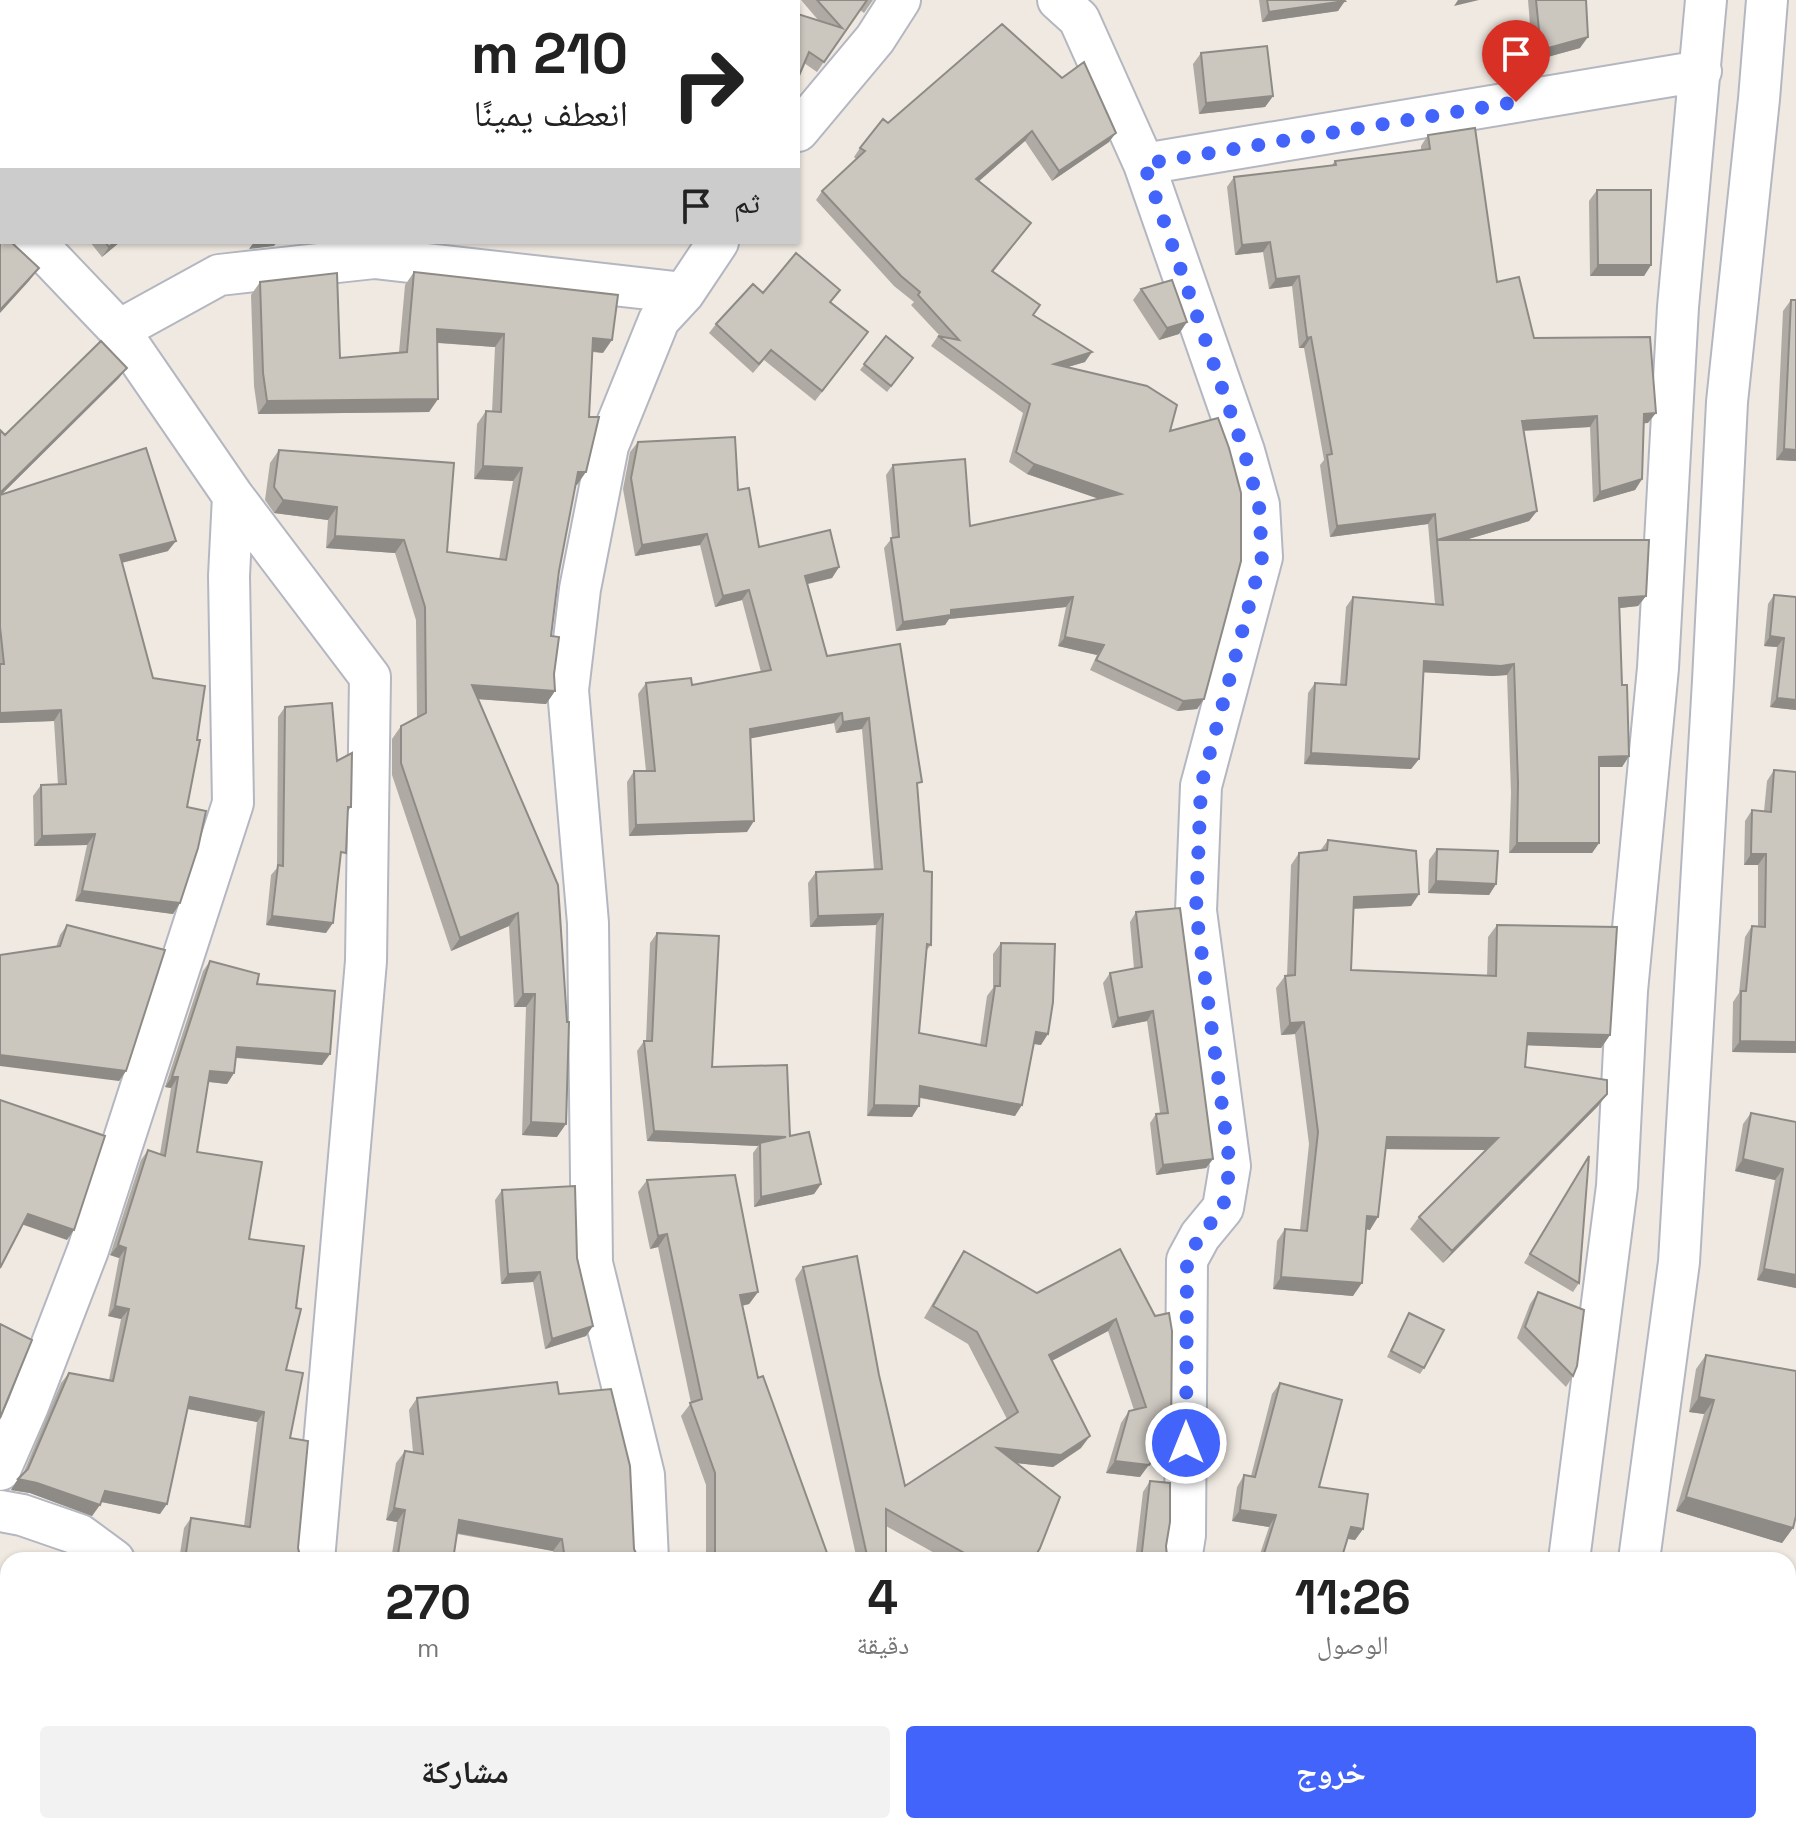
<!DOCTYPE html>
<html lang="ar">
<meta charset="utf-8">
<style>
body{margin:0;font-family:"Space Grotesk","Noto Naskh Arabic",sans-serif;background:#f2f2f2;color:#222;direction:rtl;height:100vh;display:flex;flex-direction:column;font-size:30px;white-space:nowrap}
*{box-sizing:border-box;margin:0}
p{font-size:26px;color:#767676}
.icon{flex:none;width:44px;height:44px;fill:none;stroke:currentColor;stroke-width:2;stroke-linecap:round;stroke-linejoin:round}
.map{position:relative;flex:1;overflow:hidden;direction:ltr}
.side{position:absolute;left:0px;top:1552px;width:1796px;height:282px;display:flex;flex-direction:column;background:#fff;border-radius:24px 24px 0 0;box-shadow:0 2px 6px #0004;direction:rtl}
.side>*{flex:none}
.hud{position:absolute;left:0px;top:0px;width:800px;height:244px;box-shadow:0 2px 6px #0004;direction:rtl;background:#fff;color:#222;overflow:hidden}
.pin{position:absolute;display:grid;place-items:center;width:68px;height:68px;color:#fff;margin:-82px -34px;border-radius:50% 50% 50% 0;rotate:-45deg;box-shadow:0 0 8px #0007}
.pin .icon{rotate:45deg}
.me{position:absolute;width:88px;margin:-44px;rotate:0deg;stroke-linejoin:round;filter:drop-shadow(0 0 6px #0008)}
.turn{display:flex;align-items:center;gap:28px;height:168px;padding:0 40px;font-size:36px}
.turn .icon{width:104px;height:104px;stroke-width:2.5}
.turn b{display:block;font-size:56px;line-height:68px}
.then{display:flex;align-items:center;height:76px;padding:0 40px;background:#0003;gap:16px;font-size:30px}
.eta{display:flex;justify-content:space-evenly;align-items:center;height:136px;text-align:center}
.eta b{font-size:48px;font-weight:700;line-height:56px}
.button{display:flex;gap:16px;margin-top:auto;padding:16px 40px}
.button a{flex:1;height:92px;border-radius:8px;background:#4264fb;color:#fff;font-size:32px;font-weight:700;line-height:92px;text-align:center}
.button a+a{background:#f2f2f2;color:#222}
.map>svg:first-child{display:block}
</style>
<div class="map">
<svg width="1796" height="1833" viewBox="0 0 1796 1833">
<rect width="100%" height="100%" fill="#efe9e1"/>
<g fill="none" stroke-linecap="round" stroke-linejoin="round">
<defs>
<path id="street" d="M69,0L73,2
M1058,0L1079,19L1144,164L1244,451L1259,505L1262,557L1201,786L1196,911L1230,1166L1223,1208L1200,1236L1187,1260L1185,1535L1181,1560
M167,2L171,0
M455,2V0
M798,131L875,39L900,0
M1144,164L1701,71
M0,205L2,207
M35,242L119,330L233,496L370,677L366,961L314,1560
M119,330L219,275L374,258L684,293
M0,1470L28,1406L88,1250L233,803L229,576L233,496
M0,1511L22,1515L80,1535L114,1560
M648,1560L644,1475L592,1263L588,923L568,690L580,589L608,446L659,320L684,293L718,242
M1569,1560L1617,1186L1627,991L1658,668L1678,307L1706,0
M1639,1560L1679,1262L1713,681L1727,402L1759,99L1767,0
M972,1826L1002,1833
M81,1833L83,1826
M675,1833L676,1826
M1137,1833L1138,1826
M1527,1833L1528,1826
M1602,1833L1603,1826"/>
</defs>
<use href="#street" stroke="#b4b7c1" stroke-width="44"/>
<use href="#street" stroke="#fff" stroke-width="40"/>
</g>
<path fill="#afaba4" d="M0,0L2,2V35L0,34Z
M409,0H434L433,2H411Z
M801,0H873L864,13L860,10L817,72L804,63L819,21Z
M1259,0H1344L1338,11L1262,22Z
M1528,0H1586L1580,48L1533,61Z
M1002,24L1109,142L1052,181L1025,141L979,181L1031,223L993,272L1033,315L1085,362L1068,367L1170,431L1204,699L1197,709L1177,711L1090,670L1097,655L1058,646L1066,607L949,619L945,625L896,631L884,548L892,538L886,475L893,465L970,526L1099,499L1027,474L1009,462L1023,413L931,346L938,336H940L911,305L914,302L894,286L816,200L822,191L856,159L854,157L860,148Z
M1201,53L1273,96L1265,107L1199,114L1193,64Z
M1428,135L1497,282L1534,338L1648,423H1644L1642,479L1635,490L1593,502L1590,427L1523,431L1537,511L1529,521L1465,540L1646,596L1638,606L1619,608L1622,685L1629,756L1622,767H1599V843L1592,853H1509L1511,793L1507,675L1493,676L1423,672L1419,759L1411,769L1304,764L1308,693L1315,683L1340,685L1346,607L1353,597L1435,604L1428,524L1330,537L1320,465L1324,460L1304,348H1299L1292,286L1269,289L1263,252L1235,255L1227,187L1234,177L1332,165L1335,161L1421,150V146Z
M1597,190L1651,265L1644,276H1590L1589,201Z
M90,242H120L102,257Z
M414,272L603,353L592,352L577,485H575L559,571L551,636L555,691L546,704L478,699L558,885L557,1137L522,1135L526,1007H514L509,926L451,951L392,775V739L401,726L417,718L416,620L395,553L326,548L328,520L274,513L265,500L270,463L279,450L447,552L499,559L513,481L474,479L477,424L486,411L492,412L495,347L437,343L438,399L429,412L258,414L254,386L251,295L260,282L340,358L399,352L405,285Z
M1141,289L1179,334L1159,340L1133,300Z
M763,293L831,302L861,342L815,401L764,360L753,373L709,333L716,324Z
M1791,300L1796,461L1776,460L1783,311Z
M886,336L913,358L887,392L860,370Z
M119,378L2,494L168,551L122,563L187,807L180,903L173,914L75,901L87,845L34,846L33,796L41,785H58L54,721L0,723V430L5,435Z
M638,442L738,490L759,547L839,567L832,578L808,584L827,656L917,789L931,945L926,951L919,1033L980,1045L987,996L993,988V954L1001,943L1041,1045L1034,1044L1015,1116L920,1098L912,1117L867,1116L876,925L810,927L808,883L816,872L874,869L862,729L836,733L834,723L750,738L747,832L629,836L627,782L634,771H646L638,694L646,683L692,685L761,672L742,600L715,607L700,545L635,556L623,489L630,452Z
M1774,595L1796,597V710L1770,707L1777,647L1764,646L1768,604Z
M285,707L337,761L351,807L348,811L326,933L266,925L271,875L277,868L278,717Z
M1774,770L1796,772V1053L1732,1052L1733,1002L1739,993L1745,937L1752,926L1758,927V865H1744L1745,821L1752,810L1764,811L1767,781Z
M1328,840L1419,894L1411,906L1353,909L1351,970L1487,976L1488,937L1497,925L1610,1035L1601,1048L1527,1045L1525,1067L1607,1094L1598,1106L1443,1263L1410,1229L1419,1217L1486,1150L1386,1149L1370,1230L1366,1229L1353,1296L1273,1289L1277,1241L1285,1229L1300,1230L1309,1144L1295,1034L1281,1035L1276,988L1285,976H1287L1291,865L1299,853L1320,851Z
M1437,849L1496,884L1489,895L1428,893L1429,860Z
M1136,912L1213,1159L1206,1168L1156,1175L1150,1123L1156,1114L1160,1113L1147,1021L1112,1028L1103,983L1110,973L1134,969L1130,922Z
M67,925L126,1071L119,1081L56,947L60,935Z
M657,933L712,1067L790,1136L821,1184L814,1194L754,1207L753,1153L758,1146L647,1141L637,1051L644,1041H646L650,943Z
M210,961L257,984L330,1054L322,1065L236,1058L234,1073L227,1084L208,1082L197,1152L249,1239L286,1370L298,1548L301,1560H179L184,1528L191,1518L244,1526L257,1422L188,1409L160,1514L101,1502L92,1516L30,1493L11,1490L23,1474L61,1383L69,1373L109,1380L121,1319L108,1316L119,1258L110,1255L141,1160L148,1150L160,1154L171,1088L165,1087L203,971Z
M1751,1113L1796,1122V1288L1757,1280L1775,1180L1735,1171L1743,1124Z
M1589,1156L1579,1283L1573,1292L1524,1263Z
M647,1180L758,1292L749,1304L742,1306L758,1378L827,1553L822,1560H706V1485L681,1416L691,1403L658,1247L650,1249L638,1192Z
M502,1190L577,1258L593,1326L586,1336L545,1349L533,1282L501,1284L495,1200Z
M964,1251L1037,1293L1155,1316L1140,1477L1106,1473L1121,1423L1129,1411L1134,1410L1108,1331L1052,1361L1081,1448L1053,1467L1016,1463L1033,1560H947L886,1526V1560H857L795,1279L803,1267L879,1375L905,1486L1007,1419L968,1344L924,1318L956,1263Z
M1538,1292L1573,1376L1566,1387L1517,1338L1530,1304Z
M1409,1313L1424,1368L1420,1374L1387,1357Z
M1706,1355L1793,1528L1782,1543L1676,1511L1704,1414L1689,1412L1696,1369Z
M1280,1383L1319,1487L1363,1529L1355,1540L1348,1539L1341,1560H1258L1269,1527L1232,1521L1237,1487L1244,1475L1251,1476L1272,1394Z
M559,1394L639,1560H555L553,1551L457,1534L453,1560H391L397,1522L386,1520L396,1463L405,1451L413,1452L409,1410L417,1398Z
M1150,1481L1166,1546L1167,1556L1170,1560H1135L1143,1492Z
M177,1826H249L248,1833H176Z
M295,1826H350L349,1833H294Z
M455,1826H620L616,1833H451Z
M759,1826H876L875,1833H758Z
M1182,1826H1245L1244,1833H1181Z
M1361,1826H1513V1830L1516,1833H1359Z
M1672,1826H1788L1708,1833H1671Z"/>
<path fill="#8e8b86" d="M1458,0H1479L1454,6Z
M1345,1L1338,11L1262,22L1269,12Z
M1588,37L1580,48L1533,61L1541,50Z
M1273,96L1265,107L1199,114L1206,103Z
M1032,131L1025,141L970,189L976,179Z
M1116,133L1109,142L1052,181L1059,171Z
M115,242H120L102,257L109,247Z
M254,242H277L274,246L249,249Z
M1270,242L1263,252L1235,255L1242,245Z
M1598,265H1651L1644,276H1590Z
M39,268L29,281L0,313V310Z
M1299,276L1292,286L1269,289L1276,279Z
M1187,322L1179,334L1159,340L1167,328Z
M437,329L504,334L495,347L428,342Z
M1311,337L1304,348H1299L1307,338Z
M593,338L612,340L603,353L584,350Z
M1092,352L1085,362L1047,373L1054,364Z
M127,368L119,378L0,496V493Z
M438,399L429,412L258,414L267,401Z
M1656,413L1648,423L1637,424L1644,414Z
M1597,416L1590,427L1514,431L1522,421Z
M1784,449L1796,450V461L1776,460Z
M1034,464L1121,494L1114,504L1027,474Z
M483,466L522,468L513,481L474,479Z
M578,472H586L577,485L569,484Z
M1642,479L1635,490L1593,502L1600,492Z
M283,500L337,507L328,520L274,513Z
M1537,511L1529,521L1438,548L1437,540L1430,551L1437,540Z
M1435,514L1428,524L1330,537L1337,526Z
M707,534L700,545L635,556L642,545Z
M335,536L404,540L395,553L326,548Z
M176,541L168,551L112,565L120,555Z
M839,567L832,578L798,586L805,576Z
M749,590L742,600L715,607L723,596Z
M1646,596L1638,606L1612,609L1619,598Z
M1073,597L1066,607L949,619L945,625L896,631L903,622L951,610Z
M1770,636L1784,638L1777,647L1764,646Z
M1065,637L1104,645L1097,655L1058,646Z
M1424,661L1514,664L1507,675L1493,676L1417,672Z
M472,685L555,691L546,704L463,698Z
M1777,698L1796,700V710L1770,707Z
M1204,699L1197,709L1177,711L1183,701Z
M61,710L54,721L0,723V713Z
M842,713L834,723L742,740L750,729Z
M869,718L862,729L836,733L843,722Z
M1311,753L1419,759L1411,769L1304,764Z
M1629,756L1622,767H1592L1599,757Z
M754,821L747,832L629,836L636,825Z
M95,834L87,845L34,846L42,836Z
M1517,843H1599L1592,853H1509Z
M1751,854H1766L1758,865H1744Z
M1436,881L1496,884L1489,895L1428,893Z
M82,891L180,903L173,914L75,901Z
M1419,894L1411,906L1345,909L1354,897Z
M518,913L509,926L451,951L460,938Z
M883,914L876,925L810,927L818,916Z
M272,916L333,923L326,933L266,925Z
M523,994H535L526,1007H514Z
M1153,1011L1147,1021L1112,1028L1118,1018Z
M1304,1022L1295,1034L1281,1035L1290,1023Z
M1036,1032L1048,1034L1041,1045L1028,1043Z
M1528,1033L1610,1035L1601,1048L1520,1045Z
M1740,1041L1796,1042V1053L1732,1052Z
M237,1047L330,1054L322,1065L230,1057Z
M0,1055L126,1071L119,1081L0,1066Z
M210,1071L234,1073L227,1084L202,1081Z
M172,1077H178L171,1088L165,1087Z
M920,1086L1022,1105L1015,1116L912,1096Z
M1607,1094L1598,1106L1443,1263L1452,1251Z
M874,1105L919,1106L912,1117L867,1116Z
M531,1122L566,1124L557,1137L522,1135Z
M654,1131L786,1137L760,1143L758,1146L647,1141Z
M1387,1137L1498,1138L1489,1150L1378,1149Z
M1213,1159L1206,1168L1156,1175L1163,1165Z
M1743,1159L1783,1169L1775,1180L1735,1171Z
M821,1184L814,1194L754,1207L761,1197Z
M28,1214L74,1230L67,1240L21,1224Z
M1367,1216L1378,1217L1370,1230L1358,1228Z
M667,1234L658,1247L650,1249L658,1236Z
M118,1245L126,1248L119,1258L110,1255Z
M1764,1269L1796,1275V1288L1757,1280Z
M540,1272L533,1282L501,1284L508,1274Z
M1281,1277L1362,1283L1353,1296L1273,1289Z
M758,1292L749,1304L731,1308L740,1295Z
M115,1306L129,1309L121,1319L108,1316Z
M1116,1319L1108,1331L1040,1367L1049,1355Z
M593,1326L586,1336L545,1349L552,1339Z
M190,1397L264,1412L257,1422L183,1408Z
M1699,1397L1714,1400L1704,1414L1689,1412Z
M1171,1435L1140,1477L1106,1473L1115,1461Z
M1090,1436L1081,1448L1053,1467L988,1460L997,1448Z
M18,1479L37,1483L100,1505L92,1516L30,1493L11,1490Z
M105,1491L167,1504L160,1514L97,1501Z
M1686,1497L1793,1528L1782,1543L1676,1511Z
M394,1508L405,1510L397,1522L386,1520Z
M1240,1510L1276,1515L1269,1527L1232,1521Z
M459,1520L562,1539L553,1551L451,1532Z
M1351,1527L1363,1529L1355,1540L1343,1538Z
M715,1553H827L822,1560H710Z
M8,1740V1746L0,1751V1746Z
M612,1826H620L616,1833H608Z
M1707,1826H1734L1775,1833H1710L1703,1832Z
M1188,1828L1217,1833H1184Z"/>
<path fill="#cbc7bf" stroke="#8e8b86" stroke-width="2" d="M0,0H41L40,2H2V20L0,18Z
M227,0H373V2H227Z
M568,0H757L763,2H568Z
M817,0H867L824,62L809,52L798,78V14L842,28Z
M1267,0H1344L1345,1L1269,12Z
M1536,0H1586L1588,37L1541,50Z
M1002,24L1062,78L1084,62L1116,133L1059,171L1032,131L976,179L1031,223L992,271L1040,305L1033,315L1092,352L1054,364L1147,386L1177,405L1170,431L1218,418L1229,448L1241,493V561L1204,699L1183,701L1096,660L1104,645L1065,637L1073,597L951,610V615L903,622L891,538L899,537L893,465L965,459L970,526L1121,494L1034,464L1016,452L1030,404L938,336L959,340L918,295L920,292L901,276L822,191L865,151L860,148L883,119L888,123Z
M1267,46L1273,96L1206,103L1201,53Z
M1475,128L1497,282L1519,277L1534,338L1650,337L1656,413L1644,414L1642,479L1600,492L1597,416L1522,421L1537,511L1437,540L1435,514L1337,526L1327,455L1332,454L1311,337L1307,338L1299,276L1276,279L1270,242L1242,245L1234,177L1336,165L1335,161L1430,149L1428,135Z
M1597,190H1651V265H1598Z
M0,236L2,237V242H11L39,268L0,310Z
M105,242H115L109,247Z
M796,253L840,290L830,302L868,332L822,391L771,350L759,364L716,324L753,284L763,293Z
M414,272L618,295L612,340L593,338L589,417H599L586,472H578L559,571L551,636L559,637L554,674L555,691L472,685L558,885L567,1022H569L566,1124L531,1122L535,994H523L518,913L460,938L401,763V726L426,713L425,607L404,540L335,536L337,507L283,500L274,487L279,450L454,463L447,552L506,560L522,468L483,466L486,411L501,412L504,334L437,329L438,399L267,401L263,373L260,282L337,273L340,358L407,352Z
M1172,280L1187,322L1167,328L1141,289Z
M1791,300H1796V450L1784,449Z
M886,336L913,358L891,386L864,364Z
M101,341L127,368L0,493V430L5,435Z
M735,437L738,490L749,488L759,547L830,530L839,567L805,576L827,656L900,644L922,782L917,783L924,871L932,872L931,945L927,944L919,1033L986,1046L995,986H1000L1001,943L1055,944L1053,1002L1048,1034L1036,1032L1022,1105L920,1086L919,1106L874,1105L883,914L818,916L816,872L882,869L869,718L843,722L842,713L750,729L754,821L636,825L634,771H655L646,683L691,678L692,685L771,670L749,590L723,596L707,534L642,545L631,478L638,442Z
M146,448L176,541L120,555L153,678L205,686L197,740H200L187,807L206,811L198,848L180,903L82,891L95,834L42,836L41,785L66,784L61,710L0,713V664H4L0,627V495Z
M1437,540H1649L1646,596L1619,598L1622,685H1627L1629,756L1599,757V843H1517L1518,783L1514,664L1501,666L1424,661L1419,759L1311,753L1315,683L1346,685L1353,597L1443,605Z
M1774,595L1796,597V700L1777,698L1784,638L1770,636Z
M332,703L337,761L352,753L351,807H348L346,853L341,852L333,923L272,916L278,865L283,866L285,707Z
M1774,770L1796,772V1042L1740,1041L1741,991H1746L1752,926L1765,927L1766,854H1751L1752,810L1771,812Z
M1328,840L1416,851L1419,894L1354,897L1351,970L1496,976L1497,925L1617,927L1610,1035L1528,1033L1525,1067L1607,1080V1094L1452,1251L1419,1217L1498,1138L1387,1137L1378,1217L1367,1216L1362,1283L1281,1277L1285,1229L1307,1231L1318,1132L1304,1022L1290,1023L1285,976L1295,975L1299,853L1327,850Z
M1437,849L1498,851L1496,884L1436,881Z
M1180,908L1213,1159L1163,1165L1156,1114L1168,1113L1153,1011L1118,1018L1110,973L1142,967L1136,912Z
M67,925L165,950L126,1071L0,1055V955L60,946Z
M657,933L719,936L712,1067L787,1065L790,1136L809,1132L821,1184L761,1197L760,1143L786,1137L654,1131L644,1041H652Z
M210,961L259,974L257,984L335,991L330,1054L237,1047L234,1073L210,1071L197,1152L262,1162L249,1239L304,1246L296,1308L301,1309L286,1370L303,1373L290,1438L308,1441L298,1548L301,1560H185L191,1518L250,1527L264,1412L190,1397L167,1504L105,1491L100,1505L37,1483L18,1479L28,1469L69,1373L113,1381L129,1309L115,1306L126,1248L118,1245L148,1150L165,1156L178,1077H172Z
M0,1100L105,1136L74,1230L28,1214L0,1268Z
M1751,1113L1796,1122V1275L1764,1269L1783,1169L1743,1159Z
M1589,1156L1579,1283L1530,1254Z
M735,1175L758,1292L740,1295L758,1378L763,1376L827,1553H715V1473L690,1403L702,1399L667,1234L658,1236L647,1180Z
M575,1186L577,1258L593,1326L552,1339L540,1272L508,1274L502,1190Z
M1120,1249L1155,1316L1169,1313L1172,1331L1171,1435L1149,1465L1115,1461L1129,1411L1146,1407L1116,1319L1049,1355L1090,1436L1061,1455L997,1448L1060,1497L1040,1548L1033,1560H972L973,1558L886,1509V1560H868L803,1267L857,1256L879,1375L905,1486L1018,1412L977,1332L933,1306L964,1251L1037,1293Z
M1538,1292L1584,1310L1577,1366L1573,1376L1525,1327Z
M1409,1313L1444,1330L1424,1368L1391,1351Z
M0,1324L32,1340L0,1418Z
M1706,1355L1796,1371V1516L1793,1528L1686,1497L1714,1400L1699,1397Z
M557,1382L559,1394L611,1389L630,1466L634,1549L639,1560H565L562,1539L459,1520L453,1560H397L405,1510L394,1508L405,1451L423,1454L417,1398Z
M1280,1383L1342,1400L1319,1487L1368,1494L1363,1529L1351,1527L1341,1560H1262L1276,1515L1240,1510L1244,1475L1255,1477Z
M1150,1481L1170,1483V1522L1166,1546L1167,1556L1170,1560H1141Z
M0,1590L8,1604V1740L0,1746Z
M1788,1707L1796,1709V1727L1788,1756Z
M1788,1758L1796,1763V1833H1775L1734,1826H1788Z
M0,1781L8,1793V1826H28L20,1833H0Z
M183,1826H249L248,1833H182Z
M301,1826H350L349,1833H299Z
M459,1826H613V1833H459Z
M767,1826H876L875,1833H766Z
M1188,1826H1245L1244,1833H1217L1188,1828Z
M1366,1826H1513V1830L1516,1833H1365Z
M1677,1826H1709L1708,1833H1677Z"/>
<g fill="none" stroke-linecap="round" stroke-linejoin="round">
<path stroke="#4264fb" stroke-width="14" stroke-dasharray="0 25.2" d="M1186,1443L1187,1260L1200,1236L1223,1208L1230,1166L1196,911L1201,786L1262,557L1259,505L1244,451L1144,164L1516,102"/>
</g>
</svg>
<div class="pin" style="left:1516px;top:102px;background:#d93025"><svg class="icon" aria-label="arrive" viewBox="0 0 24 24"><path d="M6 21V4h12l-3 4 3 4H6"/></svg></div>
<svg class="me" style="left:1186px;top:1443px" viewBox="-20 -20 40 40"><circle r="17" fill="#4264fb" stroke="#fff" stroke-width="3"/><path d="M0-11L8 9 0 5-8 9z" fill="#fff"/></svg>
<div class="hud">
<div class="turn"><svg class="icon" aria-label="right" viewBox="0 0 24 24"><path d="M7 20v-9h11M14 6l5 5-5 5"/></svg><div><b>210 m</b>انعطف يمينًا</div></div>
<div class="then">ثم<svg class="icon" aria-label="arrive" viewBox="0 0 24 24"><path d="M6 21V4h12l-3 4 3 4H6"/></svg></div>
</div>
<section class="side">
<div class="eta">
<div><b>11:26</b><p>الوصول</p></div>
<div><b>4</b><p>دقيقة</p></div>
<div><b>270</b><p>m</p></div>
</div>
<div class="button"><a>خروج</a><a>مشاركة</a></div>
</section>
</div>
